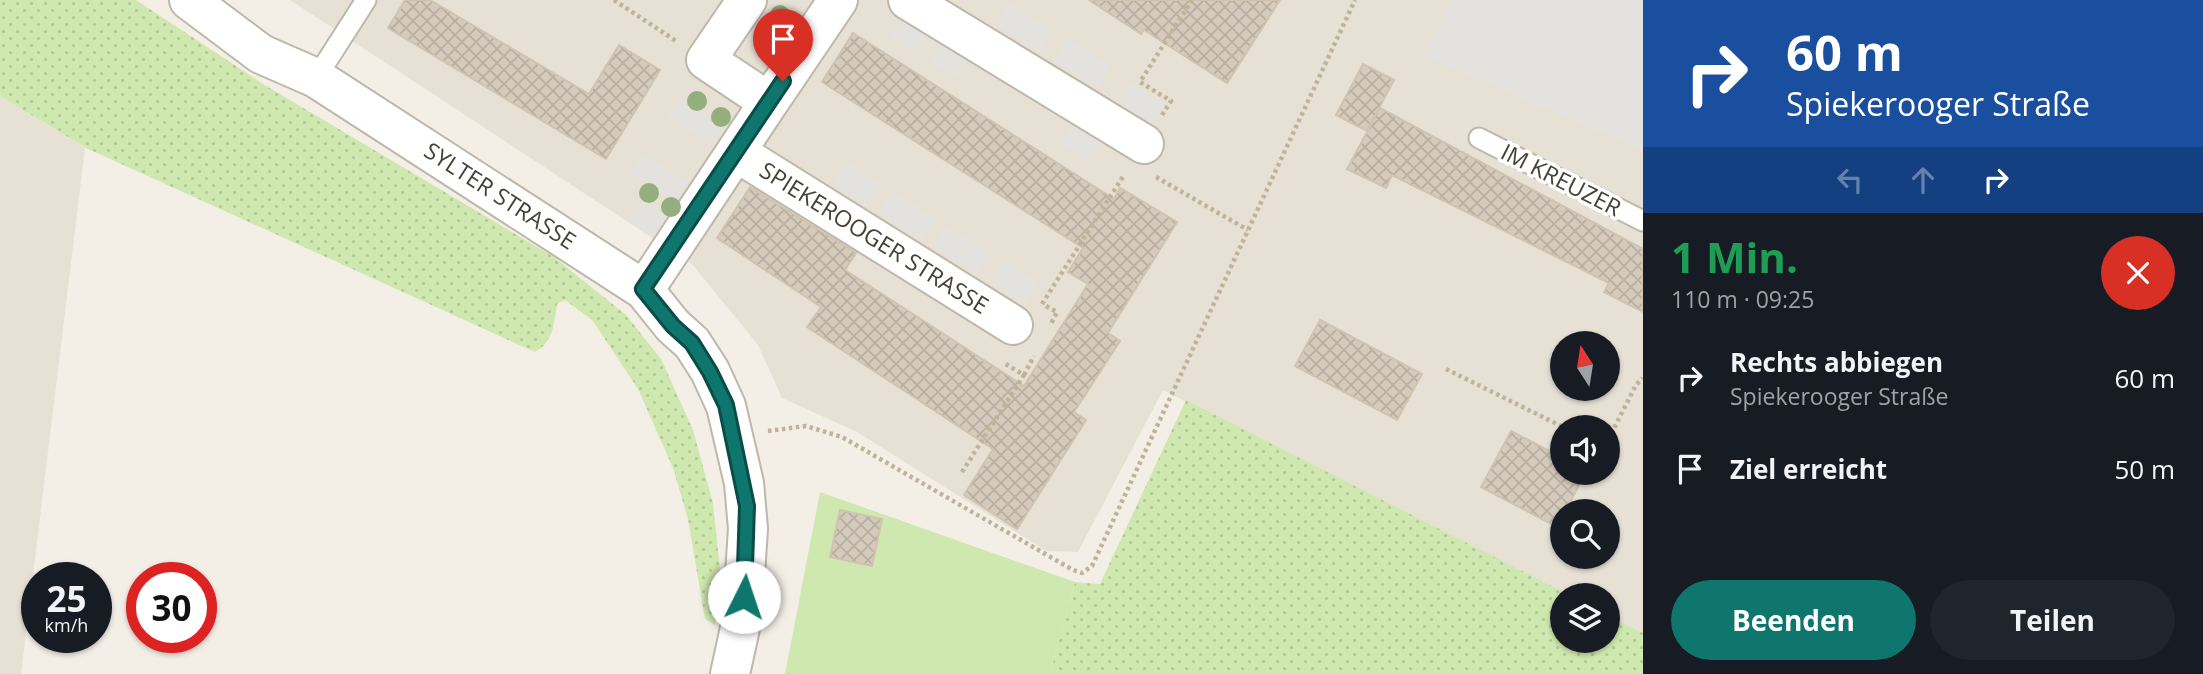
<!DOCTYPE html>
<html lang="de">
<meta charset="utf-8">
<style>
body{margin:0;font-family:"Open Sans",sans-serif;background:#20242c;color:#f1f3f6;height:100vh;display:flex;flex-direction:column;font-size:26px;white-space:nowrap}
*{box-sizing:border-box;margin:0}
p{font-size:23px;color:#9ea1a6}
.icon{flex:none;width:38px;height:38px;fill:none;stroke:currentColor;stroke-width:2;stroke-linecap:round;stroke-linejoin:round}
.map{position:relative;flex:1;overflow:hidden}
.side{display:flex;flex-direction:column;background:#171b24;width:560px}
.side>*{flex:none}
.top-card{background:#1a4fa0;color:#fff;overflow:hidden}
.needle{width:46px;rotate:348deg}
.buttons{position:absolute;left:1550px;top:331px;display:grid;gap:14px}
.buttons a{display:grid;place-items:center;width:70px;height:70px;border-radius:50%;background:#171b24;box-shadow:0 2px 5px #0004;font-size:35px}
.speed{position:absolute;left:21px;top:562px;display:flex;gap:14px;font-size:35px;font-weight:700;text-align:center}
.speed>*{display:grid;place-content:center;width:91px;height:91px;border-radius:50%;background:#171b24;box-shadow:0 2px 5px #0004;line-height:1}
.speed small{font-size:18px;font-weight:400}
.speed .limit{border:10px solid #d22;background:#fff;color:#111}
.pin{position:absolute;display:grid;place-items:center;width:60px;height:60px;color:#fff;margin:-72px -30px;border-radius:50% 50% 50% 0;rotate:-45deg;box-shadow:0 0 7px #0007}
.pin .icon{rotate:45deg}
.me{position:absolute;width:77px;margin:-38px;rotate:4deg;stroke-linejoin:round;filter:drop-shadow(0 0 5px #0008)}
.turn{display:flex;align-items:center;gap:24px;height:147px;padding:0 28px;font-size:32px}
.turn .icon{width:91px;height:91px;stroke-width:2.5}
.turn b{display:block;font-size:49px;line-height:60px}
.lanes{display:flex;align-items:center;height:66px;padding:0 28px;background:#0003;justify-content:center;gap:35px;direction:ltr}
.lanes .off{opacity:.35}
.round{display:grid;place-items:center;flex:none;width:74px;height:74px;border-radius:37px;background:#20242c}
.summary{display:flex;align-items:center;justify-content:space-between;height:119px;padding:0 28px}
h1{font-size:42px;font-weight:700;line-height:52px;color:#1e9e55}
.cta{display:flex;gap:14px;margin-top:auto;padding:14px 28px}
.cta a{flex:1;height:80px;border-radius:42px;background:#0f766e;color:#fff;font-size:28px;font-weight:700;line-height:80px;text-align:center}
.cta a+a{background:#20242c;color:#f1f3f6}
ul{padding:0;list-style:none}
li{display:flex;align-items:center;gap:21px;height:91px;padding:0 28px}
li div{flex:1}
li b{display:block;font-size:26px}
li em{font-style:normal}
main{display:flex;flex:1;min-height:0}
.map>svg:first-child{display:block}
</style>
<main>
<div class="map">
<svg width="1643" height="674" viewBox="0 0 1643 674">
<defs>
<pattern id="grass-dots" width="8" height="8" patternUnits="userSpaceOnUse" patternTransform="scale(1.75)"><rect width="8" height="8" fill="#cfe8af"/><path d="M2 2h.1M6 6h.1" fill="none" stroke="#b3c897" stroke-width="1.8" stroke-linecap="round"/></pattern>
<pattern id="building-cross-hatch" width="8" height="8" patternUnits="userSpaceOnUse" patternTransform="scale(1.75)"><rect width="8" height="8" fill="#d5cbbc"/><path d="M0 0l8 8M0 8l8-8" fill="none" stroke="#b8afa2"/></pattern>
</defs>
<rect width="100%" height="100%" fill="#f3efe7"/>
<path fill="#e7e1d5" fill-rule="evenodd" d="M290,0H1643V633L1608,615V595H1569L1163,390L1078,552L1046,551L857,432L782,398L758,345L692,264ZM1563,343H1608V388H1563ZM1563,427H1608V472H1563ZM1563,511H1608V556H1563Z
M0,96L85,148L21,674H0Z"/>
<path fill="url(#grass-dots)" d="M0,0H136L263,84L554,257L626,315L661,359L693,430L713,503L721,580L715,625L705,619L688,519L673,468L638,389L593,321L565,300L557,304C554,322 554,342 535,352L86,148L0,96Z
M1186,400L1569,595H1563V640H1608V615L1643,633V674H1050L1075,582L1100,584Z"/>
<path fill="#cfe8af" d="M820,492L1075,582L1050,674H785Z"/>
<path fill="#e4e2df" d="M1452,0H1643V150L1424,56Z
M1010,4L1053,32L1039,53L996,25Z
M904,13L930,30L915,51L890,35Z
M757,14L803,42L791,62L745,34Z
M944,38L970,55L955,77L930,60Z
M1068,39L1111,67L1097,89L1053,61Z
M1132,82L1165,104L1151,126L1118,104Z
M680,97L726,125L714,145L668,117Z
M1076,121L1102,138L1087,160L1062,143Z
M643,154L689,182L677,202L631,174Z
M848,163L881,184L866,207L833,185Z
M893,191L936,219L921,241L878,213Z
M644,198L679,221L664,244L629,221Z
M947,226L990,254L976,275L933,247Z
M1004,261L1037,282L1023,305L990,283Z"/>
<path fill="url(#building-cross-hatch)" stroke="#d0c3af" stroke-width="2" d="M405,0H430L589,94L619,45L660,70L606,159L388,28Z
M1089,0H1280L1227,83L1144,30L1141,34Z
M853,33L1114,199L1120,188L1177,222L1108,333L1120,341L1074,412L1086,420L1017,529L964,495L993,449L807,327L821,307L717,238L750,187L856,253L845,270L1024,386L1088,284L1068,272L1083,248L822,82Z
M1363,64L1394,80L1367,131L1336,115Z
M1380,108L1643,249V312L1604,292L1609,283L1392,175L1386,188L1347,169Z
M1320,320L1422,374L1397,420L1295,366Z
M1511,431L1563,458V472H1586L1557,527L1481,487Z
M840,510L882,519L872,566L830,557Z"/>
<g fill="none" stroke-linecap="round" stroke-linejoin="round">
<defs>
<path id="service" d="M316,78L366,0
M1479,138L1643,221"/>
<path id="minor" d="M189,0L261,54L316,78L644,290L673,326L692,343L710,371L726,406L744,483L748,529L742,619L730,674
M908,0L1144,144
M769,102L838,0
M736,152L1013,325
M644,290L769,102L706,60L747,0"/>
</defs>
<use href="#service" stroke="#bfb7a9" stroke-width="23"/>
<use href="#minor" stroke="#bfb7a9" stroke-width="42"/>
<path stroke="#c0b39a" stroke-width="4.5" stroke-dasharray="3.5 3.5" stroke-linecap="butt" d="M614,0L676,41
M1162,115L1171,101L1140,82L1192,0
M1156,177L1248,230
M1042,304L1124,175
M1046,306L1057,312L1051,324
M1446,369L1563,427
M1024,375L1034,356
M768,431L806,426L842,437L1073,570L1082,573L1092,566L1355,0
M1608,440L1636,385L1643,378
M962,472L1024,375L1004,363"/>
<use href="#service" stroke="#fff" stroke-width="19"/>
<use href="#minor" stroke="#fff" stroke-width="38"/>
</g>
<g fill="#94ae7e">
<circle cx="780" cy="15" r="10"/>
<circle cx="697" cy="101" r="10"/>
<circle cx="721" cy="117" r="10"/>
<circle cx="649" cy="193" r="10"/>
<circle cx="671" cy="207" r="10"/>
</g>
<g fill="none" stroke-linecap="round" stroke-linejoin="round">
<defs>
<path id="route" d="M744,597L747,506L726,405L710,372L692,343L673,326L643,289L783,81"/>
</defs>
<use href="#route" stroke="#0a4d48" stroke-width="18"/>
<use href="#route" stroke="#0f766e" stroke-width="12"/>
</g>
<g text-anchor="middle" stroke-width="7" stroke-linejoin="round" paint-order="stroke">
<g font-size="23" fill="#464036" stroke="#fff">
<text transform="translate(1561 180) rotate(27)" y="8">IM KREUZER</text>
<text transform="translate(500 196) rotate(33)" y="8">SYLTER STRASSE</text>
<text transform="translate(874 238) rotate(32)" y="8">SPIEKEROOGER STRASSE</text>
</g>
</g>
</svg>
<div class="buttons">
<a><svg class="needle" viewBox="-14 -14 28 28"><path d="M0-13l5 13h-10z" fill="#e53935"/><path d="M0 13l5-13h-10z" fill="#9ea1a6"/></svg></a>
<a><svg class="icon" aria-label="sound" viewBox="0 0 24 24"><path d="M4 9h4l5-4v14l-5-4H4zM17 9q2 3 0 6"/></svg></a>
<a><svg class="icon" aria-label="search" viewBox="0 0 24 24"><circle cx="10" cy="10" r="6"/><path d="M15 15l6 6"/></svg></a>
<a><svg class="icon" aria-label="layers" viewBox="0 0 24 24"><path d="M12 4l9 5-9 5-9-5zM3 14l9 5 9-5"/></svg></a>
</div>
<div class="speed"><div>25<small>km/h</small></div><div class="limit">30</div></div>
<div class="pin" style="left:783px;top:81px;background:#d93025"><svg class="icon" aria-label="arrive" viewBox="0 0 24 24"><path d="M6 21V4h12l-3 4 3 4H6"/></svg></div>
<svg class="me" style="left:744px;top:597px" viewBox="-20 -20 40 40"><circle r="19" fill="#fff"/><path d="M0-13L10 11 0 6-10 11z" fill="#0f766e"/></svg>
</div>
<section class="side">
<div class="top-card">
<div class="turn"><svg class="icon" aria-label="right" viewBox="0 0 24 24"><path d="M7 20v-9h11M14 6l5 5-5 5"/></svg><div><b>60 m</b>Spiekerooger Straße</div></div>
<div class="lanes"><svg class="icon off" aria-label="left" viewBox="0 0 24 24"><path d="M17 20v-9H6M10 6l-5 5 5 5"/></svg><svg class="icon off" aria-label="ahead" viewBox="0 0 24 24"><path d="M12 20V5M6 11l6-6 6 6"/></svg><svg class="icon" aria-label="right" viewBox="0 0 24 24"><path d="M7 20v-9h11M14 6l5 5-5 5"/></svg></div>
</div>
<div class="summary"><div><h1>1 Min.</h1><p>110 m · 09:25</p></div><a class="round" style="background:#d93025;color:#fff"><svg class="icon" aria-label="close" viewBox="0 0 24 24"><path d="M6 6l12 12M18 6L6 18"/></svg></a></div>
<ul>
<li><svg class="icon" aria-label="right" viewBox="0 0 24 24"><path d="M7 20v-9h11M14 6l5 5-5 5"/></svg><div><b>Rechts abbiegen</b><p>Spiekerooger Straße</p></div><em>60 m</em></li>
<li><svg class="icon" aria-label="arrive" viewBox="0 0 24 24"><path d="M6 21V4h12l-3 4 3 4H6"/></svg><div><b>Ziel erreicht</b></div><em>50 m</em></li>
</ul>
<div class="cta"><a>Beenden</a><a>Teilen</a></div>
</section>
</main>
